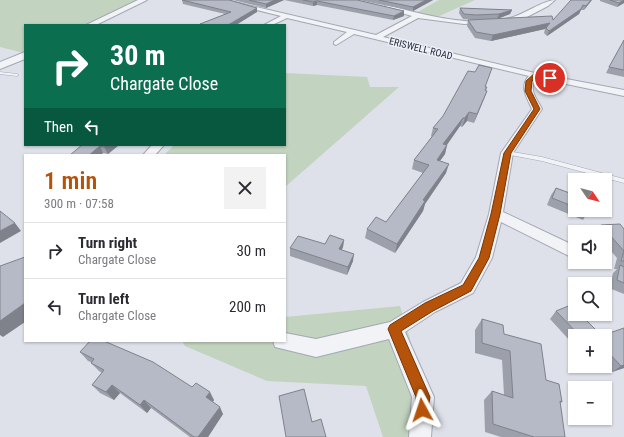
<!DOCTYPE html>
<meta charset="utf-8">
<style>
body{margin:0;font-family:"Roboto Condensed",sans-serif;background:#f2f2f3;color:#2b2b33;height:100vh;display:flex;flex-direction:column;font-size:15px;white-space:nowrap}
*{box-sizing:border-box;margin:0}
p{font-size:13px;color:#7c7c81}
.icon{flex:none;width:22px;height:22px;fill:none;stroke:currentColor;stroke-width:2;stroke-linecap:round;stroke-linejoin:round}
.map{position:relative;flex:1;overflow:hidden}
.drawer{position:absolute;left:24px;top:154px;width:262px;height:188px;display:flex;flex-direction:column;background:#fff;border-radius:0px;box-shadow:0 1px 3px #0004}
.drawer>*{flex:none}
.hud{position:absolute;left:24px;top:24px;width:262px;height:122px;border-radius:0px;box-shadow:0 1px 3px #0004;background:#0b6e4f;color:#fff;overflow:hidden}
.needle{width:26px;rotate:125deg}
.controls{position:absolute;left:568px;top:173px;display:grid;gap:8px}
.controls a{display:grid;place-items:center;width:44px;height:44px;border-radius:0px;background:#fff;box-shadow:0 1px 3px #0004;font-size:20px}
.pin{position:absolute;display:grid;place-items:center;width:34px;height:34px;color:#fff;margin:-17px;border:2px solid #fff;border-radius:50%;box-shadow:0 1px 4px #0007}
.me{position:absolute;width:44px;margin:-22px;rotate:355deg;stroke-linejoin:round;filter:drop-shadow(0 0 3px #0008)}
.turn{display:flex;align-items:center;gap:14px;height:84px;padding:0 20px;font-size:18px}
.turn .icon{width:52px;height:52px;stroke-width:2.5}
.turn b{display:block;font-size:28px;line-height:34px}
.then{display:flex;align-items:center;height:38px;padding:0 20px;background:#0003;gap:8px;font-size:15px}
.round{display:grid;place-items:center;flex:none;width:42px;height:42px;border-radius:0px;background:#f2f2f3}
.head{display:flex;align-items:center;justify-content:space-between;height:68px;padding:0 20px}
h1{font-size:24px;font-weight:600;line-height:30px;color:#b45309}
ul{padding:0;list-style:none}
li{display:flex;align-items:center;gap:12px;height:56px;padding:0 20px;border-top:1px solid #e1e1e2}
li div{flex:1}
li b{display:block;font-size:15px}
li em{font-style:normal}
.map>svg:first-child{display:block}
</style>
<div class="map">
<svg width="624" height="437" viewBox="0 0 624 437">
<rect width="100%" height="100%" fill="#dee1e9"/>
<path fill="#c2d3bf" d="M0,0H140L85,25H25L24,53L0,47Z
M439,0H475L437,17L416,13Z
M285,73L367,77L370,87H399L285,187V155H164L174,145H285Z
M400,306L433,415L411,437H383L366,386L267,381L185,346L182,341H285V317Z"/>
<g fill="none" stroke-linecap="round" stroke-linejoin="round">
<defs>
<path id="service" d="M0,72L17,74L19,75L17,76L0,74Z
M507,151L542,157L624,179V183L542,161L505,154V152Z"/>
<path id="minor" d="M216,0H226L376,35L412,16L384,8L386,5C426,15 469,28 510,18C523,15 544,0 555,0L548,6L525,18L509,22L464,24L418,18L383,37L535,73L624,90V96L537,78C527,88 537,99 542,109L513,153L503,212L575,246V259L501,222L492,258L473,293L435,312L405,332L434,397L431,437H409L412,397L389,339L316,357L275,347L273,341H285V333L316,339L390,322L423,302L461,283L476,257L489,214L501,153L532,109C527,98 519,86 529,76L354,34L336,45L334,44V42L347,32L287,18L272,25H264L281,16Z
M152,145H164L155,155H143Z"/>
<path id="tertiary" d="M138,0H147L96,25H86Z
M25,52V59L0,69V62Z"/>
</defs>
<use href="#service" stroke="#a3a8b3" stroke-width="1"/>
<use href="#minor" stroke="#a3a8b3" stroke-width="2"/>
<use href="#tertiary" stroke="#a3a8b3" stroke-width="2"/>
<use href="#service" fill="#f1f3f7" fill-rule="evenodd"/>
<use href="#minor" fill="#f1f3f7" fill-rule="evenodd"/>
<use href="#tertiary" fill="#f1f3f7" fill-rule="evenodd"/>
</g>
<path fill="#9ca0aa" d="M182,0L257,8V12L236,25H200V24L225,14L183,4Z
M233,0H357L404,11V16L393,20L317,5L313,6L284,0L266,8Z
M359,0H433L413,11Z
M600,0H624V3L617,7L600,1Z
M591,1L584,10H581L579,14L547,36L544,33L545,29L491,41L475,38L467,26L468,20H553Z
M460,8L512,10L510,14L497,19L474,20L463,19L459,13Z
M624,40V77L606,73L609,67Z
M485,87H487L486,91H487L474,123L467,121L462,127L460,126L447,145L445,154L440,161L446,173L425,204L423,211L395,253L365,238L367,229L386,222L423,173L412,169L414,160L432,137L431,136L433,128Z
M82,145H119L108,154L103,153Z
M556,188L575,195V210H589L583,220L547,205L551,195Z
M601,225L624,229V294L609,288L613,273L617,269H614L617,258L605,244V232H595Z
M344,240L343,247L342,250L353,261L347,275L290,256V248L325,244Z
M556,311L595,329L587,336H575V341L572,343L550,319Z
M482,319L504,334L546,380L562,402L560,403L565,437H501L485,432L484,400L492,391L504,395L502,360L475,353V330Z
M624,328V368L612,372L605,365V336Z
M80,352L192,387L214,400L213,402L223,414L208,437H190L151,408L147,413L120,393L114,400L100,393L92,385L102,373L99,371L91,363V362L88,361Z"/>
<path fill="#7f828b" d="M275,0H284L266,8V4Z
M426,0H433L413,11V7Z
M591,0H592L584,10L586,6Z
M624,0V3L617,7L619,3Z
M317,1V5L313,6V2Z
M583,5L579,14L547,36L549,31Z
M257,8V12L236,25H228Z
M512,10L510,14L497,19L499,14Z
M404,11V16L393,20L394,16Z
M550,23L545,29L491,41L493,35Z
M487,91L484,99L474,123L477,114Z
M469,112L467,121L462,127L465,118Z
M463,118L460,126L441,153L443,144Z
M107,145H119L108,154L104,147Z
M447,145L445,154L434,169L437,160Z
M100,146L103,153L101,155H89Z
M449,164L446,173L425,204L423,211L395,253L397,244L423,200Z
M15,223L21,231L0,243V231Z
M344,240L343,247L338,256L339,249Z
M354,254L353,261L347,275L348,267Z
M25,303V322L3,337L0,335V321Z
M595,329L588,336H579H580Z
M624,365V368L612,372L621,366Z
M112,385L120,393L114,400L106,392Z
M210,392L214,400L210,405L206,397Z
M144,400L151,408L147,413L140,405Z
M220,407L223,414L208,437H198Z"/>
<path fill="#b5bac6" stroke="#7f828b" d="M182,0H229L257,8L228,25H207L200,24L231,12Z
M249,0H275L266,4Z
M303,0H357L404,11L394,16L317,1L313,2Z
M379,0H426L413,7Z
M571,0H591L586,6L583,5L581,9L549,31L546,28L550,23L493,35L476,32L468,20L552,16L553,20Z
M610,0H624L619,3Z
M460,8L512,10L499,14L476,15L464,14Z
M624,40V70L609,67Z
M479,65L492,68L485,87H487L485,90L487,91L477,114L469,112L465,118H463L443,144L447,145L437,160L449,164L423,200L425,201L397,244L367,229L376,217L386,222L429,165L414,160L438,129L433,128L443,116L468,71L475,72Z
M82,145H107L104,147L100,146L89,155H70Z
M556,188L575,195V207L552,198Z
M584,210H589V212Z
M0,211L15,223L0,231Z
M620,224L624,229V261H621L624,251L601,225Z
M330,235L344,240L339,249L354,254L348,267L290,248L298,236L325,244Z
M25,257V303L0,321V266Z
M620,265L624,267V283L617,280Z
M571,305L575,309V314H580L595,329L580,336L556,311Z
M482,319L503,325L504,334L541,344L546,380L559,384L562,402L560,401L565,437H534L493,424L492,391L513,398L510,351L482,343Z
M624,328V365L621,366L605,349V336H601Z
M90,341H104L153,362L192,387L196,383L210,392L206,397L220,407L198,437H194L144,400L140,405L112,385L106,392L92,385L104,370L91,363L94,359L80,352Z
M304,389L312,422L321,419L326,437H286L279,396Z"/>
<path fill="#b45309" stroke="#753606" d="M535,73L553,78L550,80L536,77L532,81L531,91L540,109L511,153L500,214L489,258L471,291L433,311L401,331L430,397L427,415L422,417L417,415L415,410L416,397L388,329L390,325L425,303L463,285L479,258L491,214L504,153L534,109L525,91L526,81Z"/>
<g text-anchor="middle" stroke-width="3" stroke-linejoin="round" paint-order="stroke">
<g font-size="10" fill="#262e40" stroke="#eef0f6">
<text transform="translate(421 48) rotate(14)" y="4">ERISWELL ROAD</text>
</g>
</g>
</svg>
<div class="controls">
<a><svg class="needle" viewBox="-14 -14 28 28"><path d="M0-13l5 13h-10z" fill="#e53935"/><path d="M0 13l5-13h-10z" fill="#7c7c81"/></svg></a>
<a><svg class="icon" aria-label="sound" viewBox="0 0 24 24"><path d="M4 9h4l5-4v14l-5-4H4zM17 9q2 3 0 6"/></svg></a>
<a><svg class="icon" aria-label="search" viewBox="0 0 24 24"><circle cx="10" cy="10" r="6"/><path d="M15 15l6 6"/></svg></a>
<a>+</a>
<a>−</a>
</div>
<div class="pin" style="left:550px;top:78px;background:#d93025"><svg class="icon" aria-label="arrive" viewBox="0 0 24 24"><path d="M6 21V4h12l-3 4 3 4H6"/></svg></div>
<svg class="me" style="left:422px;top:410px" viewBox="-20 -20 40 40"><path d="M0-17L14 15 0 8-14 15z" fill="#b45309" stroke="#fff" stroke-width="4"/></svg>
<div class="hud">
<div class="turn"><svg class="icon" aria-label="right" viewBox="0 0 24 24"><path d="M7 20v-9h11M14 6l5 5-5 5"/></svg><div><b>30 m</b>Chargate Close</div></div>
<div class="then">Then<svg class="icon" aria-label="left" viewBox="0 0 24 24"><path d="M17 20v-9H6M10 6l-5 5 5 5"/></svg></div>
</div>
<section class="drawer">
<div class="head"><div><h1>1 min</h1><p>300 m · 07:58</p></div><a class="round"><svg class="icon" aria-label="close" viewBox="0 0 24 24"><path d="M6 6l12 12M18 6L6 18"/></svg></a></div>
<ul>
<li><svg class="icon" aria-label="right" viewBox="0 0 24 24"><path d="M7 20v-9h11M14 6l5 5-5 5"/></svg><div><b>Turn right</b><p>Chargate Close</p></div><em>30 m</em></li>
<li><svg class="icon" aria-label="left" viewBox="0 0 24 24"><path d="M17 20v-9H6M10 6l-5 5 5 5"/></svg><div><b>Turn left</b><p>Chargate Close</p></div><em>200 m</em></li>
</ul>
</section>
</div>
